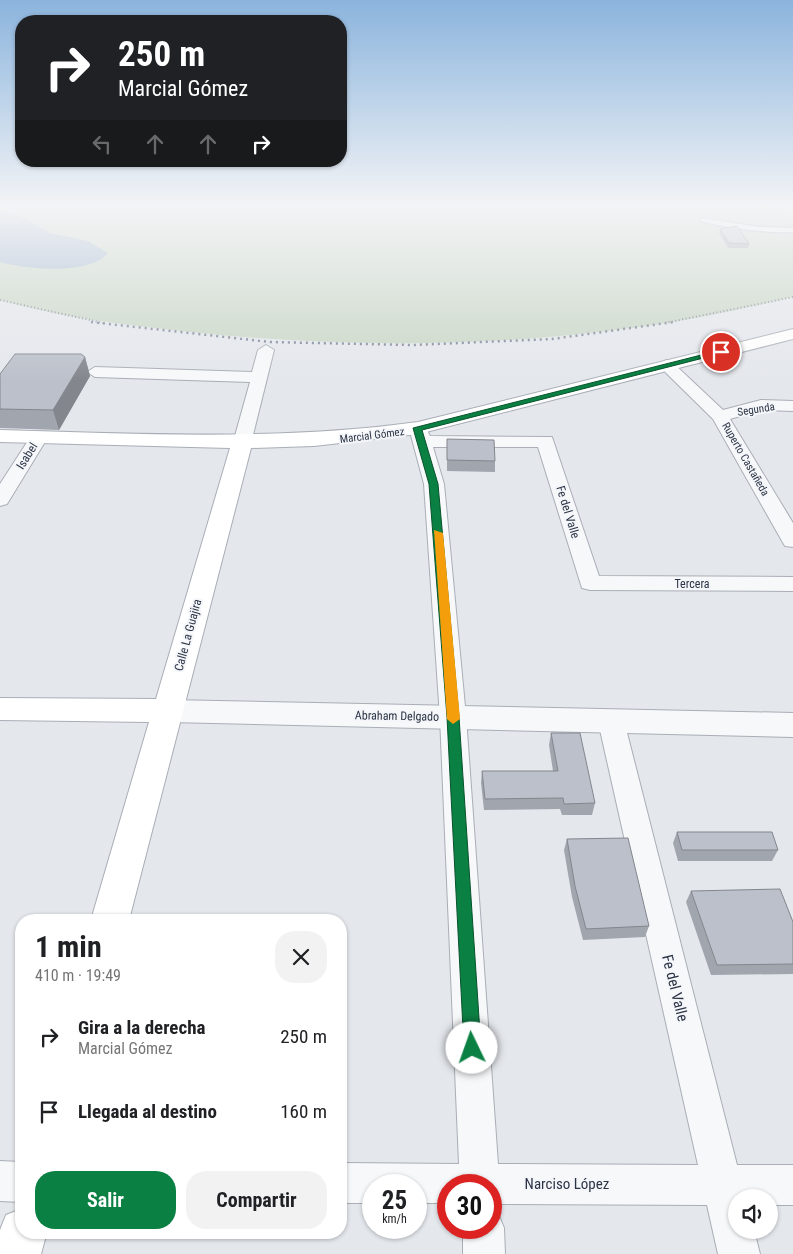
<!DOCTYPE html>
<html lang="es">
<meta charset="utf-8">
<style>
body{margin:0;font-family:"Roboto Condensed",sans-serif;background:#f2f2f2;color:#202124;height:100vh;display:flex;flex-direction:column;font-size:19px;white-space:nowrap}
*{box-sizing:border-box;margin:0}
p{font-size:16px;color:#757577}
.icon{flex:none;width:28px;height:28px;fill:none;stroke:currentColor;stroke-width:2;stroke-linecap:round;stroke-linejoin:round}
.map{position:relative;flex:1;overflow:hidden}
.details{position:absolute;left:15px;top:914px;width:332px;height:325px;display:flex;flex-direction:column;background:#fff;border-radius:20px;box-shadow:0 1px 4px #0004}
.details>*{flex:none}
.guide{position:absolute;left:15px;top:15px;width:332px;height:152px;border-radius:20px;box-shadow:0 1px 4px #0004;background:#202124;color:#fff;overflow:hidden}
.controls{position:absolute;left:728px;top:1189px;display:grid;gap:10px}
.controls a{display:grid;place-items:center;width:50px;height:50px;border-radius:50%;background:#fff;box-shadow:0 1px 4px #0004;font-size:25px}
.speed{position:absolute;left:362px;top:1174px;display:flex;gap:10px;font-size:25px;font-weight:700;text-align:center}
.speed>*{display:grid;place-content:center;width:65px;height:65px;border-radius:50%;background:#fff;box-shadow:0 1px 4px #0004;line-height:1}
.speed small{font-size:12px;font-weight:400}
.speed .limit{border:8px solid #d22;background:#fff;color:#111}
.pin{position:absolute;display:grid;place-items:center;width:42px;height:42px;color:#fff;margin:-21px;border:2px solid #fff;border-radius:50%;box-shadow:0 1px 5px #0007}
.me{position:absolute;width:55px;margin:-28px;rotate:357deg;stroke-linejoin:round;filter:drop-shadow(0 0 4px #0008)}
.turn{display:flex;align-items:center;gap:18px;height:105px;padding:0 20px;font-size:22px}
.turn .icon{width:65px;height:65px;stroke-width:2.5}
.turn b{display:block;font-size:35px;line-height:42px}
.lanes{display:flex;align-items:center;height:48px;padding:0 20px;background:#0003;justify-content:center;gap:25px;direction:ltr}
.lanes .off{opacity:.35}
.round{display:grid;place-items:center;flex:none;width:52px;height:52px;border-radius:20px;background:#f2f2f2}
.summary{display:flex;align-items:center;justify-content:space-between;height:85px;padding:0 20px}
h1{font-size:30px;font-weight:700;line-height:38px}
.button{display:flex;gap:10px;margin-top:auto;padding:10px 20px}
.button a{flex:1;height:58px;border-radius:20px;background:#0b8043;color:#fff;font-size:20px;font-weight:700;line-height:58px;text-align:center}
.button a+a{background:#f2f2f2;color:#202124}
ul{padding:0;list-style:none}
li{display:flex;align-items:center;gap:15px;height:75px;padding:0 20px}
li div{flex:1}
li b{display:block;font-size:19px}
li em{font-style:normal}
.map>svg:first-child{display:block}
</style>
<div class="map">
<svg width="793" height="1254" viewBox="0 0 793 1254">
<rect width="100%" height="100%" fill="#e4e7ec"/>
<path fill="#c9d6c5" d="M0,206H766L793,218V297C597,346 390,353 190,332C126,325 62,318 0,300Z"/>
<path fill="#9fb4cc" d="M0,210L24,218L50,233L88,241L108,253C90,276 25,269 0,262Z"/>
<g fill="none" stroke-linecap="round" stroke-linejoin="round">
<defs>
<path id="service" d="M702,218L758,227L793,228V232C762,233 730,228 700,221Z"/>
<path id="minor" d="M266,345L274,350L251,443L249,447H235L233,443L250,382L95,377L87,372L95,367L252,372L258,350Z
M666,360L672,362L723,410L761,400L793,401V411L761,410L730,419L793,523V547L785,546L782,541L713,419L658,365Z
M418,423L424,424L430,436L552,437L599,576L793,577V591L590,590L582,588L538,447H433L444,484L466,717L498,1164L698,1165L598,721L602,714L611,711L620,714L624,721L737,1165H793V1205H769V1198H736V1230H754L760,1254H718L707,1205L491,1204V1185H449V1203H416V1185H374V1203H341V1163L459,1164L440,717L424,484L409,428L412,424Z
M39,432L45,433L48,437L7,504L0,506V484L33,433Z
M0,1161L21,1162V1202L0,1201Z
M491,1211L498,1213L504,1228L505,1254H463V1228H491Z"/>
<path id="tertiary" d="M168,700L793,713V737L168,722L157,719L153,711L157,703Z"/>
<path id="secondary" d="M778,206H793V214L779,209Z
M793,329V339L418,434L314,446L251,448L129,920H91L149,722L0,720V698L156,699L230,448L0,442V430C140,434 279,441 418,422Z
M21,1209V1232H47L41,1254H0V1230L6,1215Z"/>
</defs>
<use href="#service" stroke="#a9aeb7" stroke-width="3"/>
<use href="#minor" stroke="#a9aeb7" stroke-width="2"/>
<use href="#tertiary" stroke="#a9aeb7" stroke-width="2"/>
<use href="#secondary" stroke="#a9aeb7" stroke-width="2"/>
<use href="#service" fill="#f7f8fa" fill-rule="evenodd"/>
<use href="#minor" fill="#f7f8fa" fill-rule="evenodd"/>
<use href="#tertiary" fill="#f7f8fa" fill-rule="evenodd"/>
<use href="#secondary" fill="#fff" fill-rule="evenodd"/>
<path stroke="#7d8696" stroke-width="2" stroke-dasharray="1 2.5" stroke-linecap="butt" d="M0,300L103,323
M665,323L793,297"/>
<path stroke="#7d8696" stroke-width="2.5" stroke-dasharray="2 4" stroke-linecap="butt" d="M91,322L270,342L413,345L552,339L674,322"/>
</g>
<path fill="#a1a5ae" d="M720,229L749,244L748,248H728L719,233Z
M85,357L90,376L59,430L0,428V374Z
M447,439L495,461V472L447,471Z
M551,733L595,803L592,815H562L560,809L484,810L481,783L482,771H553L549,745Z
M677,832L778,850L772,861H678L673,843Z
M567,839L649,926L645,937L583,940L572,897L564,850Z
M691,891L793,922V974L711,975L686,902Z"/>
<path fill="#83868d" d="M85,357L90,376L59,430L53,410Z"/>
<path fill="#bbc0ca" stroke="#83868d" d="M737,226L749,244L729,243L720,229Z
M15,354H81L85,357L53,410L0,409V374Z
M447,439L494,440L495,461L447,460Z
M551,733H580L595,803L564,804L563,798L485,799L482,771H558Z
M677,832H772L778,850H682Z
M628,838L649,926L586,929L575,886L567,839Z
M780,889L793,922V964L717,965L691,891Z"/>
<linearGradient id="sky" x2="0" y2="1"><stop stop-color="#8bb4dd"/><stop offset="0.54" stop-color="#f3f4f6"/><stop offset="1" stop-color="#f3f4f6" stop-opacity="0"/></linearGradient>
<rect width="793" height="381" fill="url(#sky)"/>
<path fill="#0b8043" stroke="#07532c" d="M721,350H723V353L422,430L438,484L459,717L481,1048L478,1054L472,1056L466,1054L464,1048L447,717L429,484L413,428Z"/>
<path fill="#f59e0b" d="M434,530L443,533L460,719L453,724L447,719Z"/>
<g text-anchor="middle" stroke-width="4" stroke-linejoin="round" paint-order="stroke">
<g font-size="11" fill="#2b3445" stroke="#f4f6f9">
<text transform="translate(756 409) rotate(-9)" y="4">Segunda</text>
<text transform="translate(372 435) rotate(-7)" y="4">Marcial Gómez</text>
<text transform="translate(746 459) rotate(60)" y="4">Ruperto Castañeda</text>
</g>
<g font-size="12" fill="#2b3445" stroke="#f4f6f9">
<text transform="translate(27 456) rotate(-58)" y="4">Isabel</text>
<text transform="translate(568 512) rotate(73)" y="4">Fe del Valle</text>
<text x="692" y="588">Tercera</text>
<text transform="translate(188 635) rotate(-75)" y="4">Calle La Guajira</text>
<text transform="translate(397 716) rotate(1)" y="4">Abraham Delgado</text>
</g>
<g font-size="15" fill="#2b3445" stroke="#f4f6f9">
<text transform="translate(675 988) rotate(76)" y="5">Fe del Valle</text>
<text x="567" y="1189">Narciso López</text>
</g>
</g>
</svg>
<div class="controls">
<a><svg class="icon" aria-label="sound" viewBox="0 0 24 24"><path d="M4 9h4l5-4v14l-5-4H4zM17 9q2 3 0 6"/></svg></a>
</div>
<div class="speed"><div>25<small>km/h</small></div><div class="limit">30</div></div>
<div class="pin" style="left:721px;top:352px;background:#d93025"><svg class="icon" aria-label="arrive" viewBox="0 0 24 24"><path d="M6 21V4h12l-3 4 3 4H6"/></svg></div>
<svg class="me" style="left:472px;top:1048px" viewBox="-20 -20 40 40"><circle r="19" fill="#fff"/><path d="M0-13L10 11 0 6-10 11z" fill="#0b8043"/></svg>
<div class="guide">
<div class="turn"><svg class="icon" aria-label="right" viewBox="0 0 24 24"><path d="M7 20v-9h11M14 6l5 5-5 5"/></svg><div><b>250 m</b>Marcial Gómez</div></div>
<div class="lanes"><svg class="icon off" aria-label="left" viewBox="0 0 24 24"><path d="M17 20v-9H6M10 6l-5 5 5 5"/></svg><svg class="icon off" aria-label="ahead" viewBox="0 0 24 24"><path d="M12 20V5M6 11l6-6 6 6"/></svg><svg class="icon off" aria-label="ahead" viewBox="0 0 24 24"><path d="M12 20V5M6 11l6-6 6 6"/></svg><svg class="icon" aria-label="right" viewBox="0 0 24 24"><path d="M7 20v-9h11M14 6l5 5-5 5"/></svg></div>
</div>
<section class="details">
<div class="summary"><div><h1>1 min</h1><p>410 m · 19:49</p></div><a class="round"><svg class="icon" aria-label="close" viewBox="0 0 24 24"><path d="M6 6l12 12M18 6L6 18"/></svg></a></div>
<ul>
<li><svg class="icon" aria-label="right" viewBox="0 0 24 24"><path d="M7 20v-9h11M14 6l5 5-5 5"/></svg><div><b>Gira a la derecha</b><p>Marcial Gómez</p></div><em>250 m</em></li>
<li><svg class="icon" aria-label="arrive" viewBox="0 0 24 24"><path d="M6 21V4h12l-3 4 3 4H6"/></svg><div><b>Llegada al destino</b></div><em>160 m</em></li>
</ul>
<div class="button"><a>Salir</a><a>Compartir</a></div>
</section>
</div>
